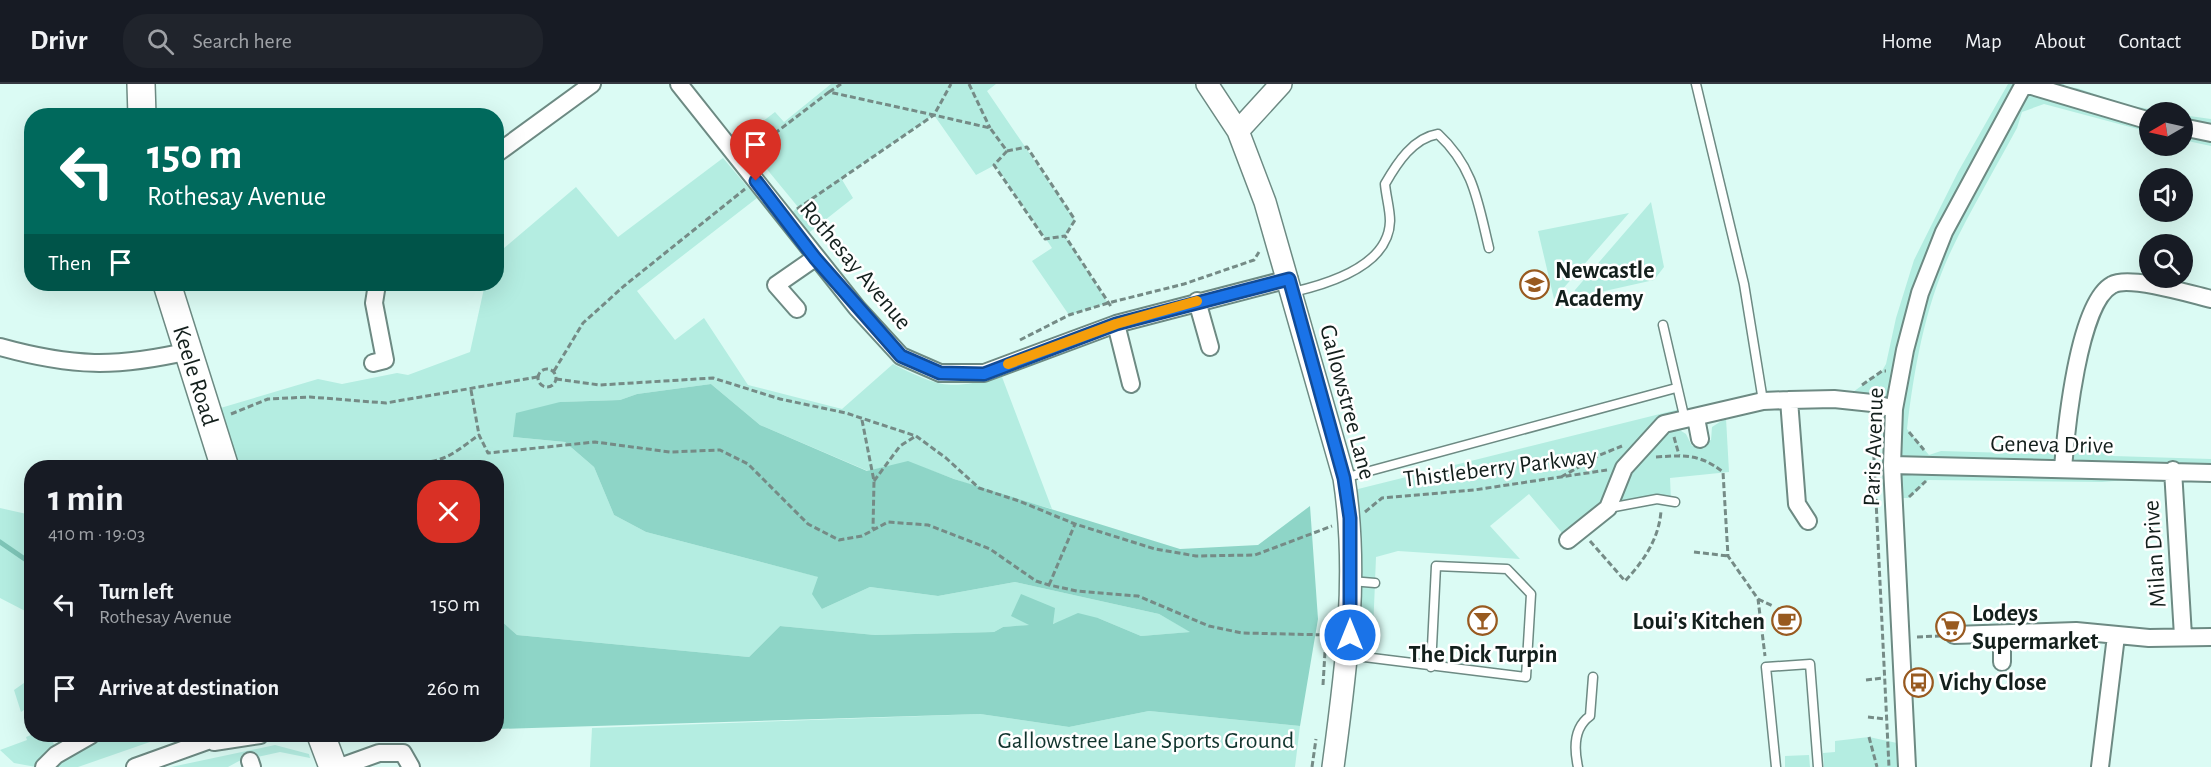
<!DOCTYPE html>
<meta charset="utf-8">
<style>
body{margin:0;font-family:"Alegreya Sans",sans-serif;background:#20242c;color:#f1f3f6;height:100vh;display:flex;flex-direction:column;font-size:22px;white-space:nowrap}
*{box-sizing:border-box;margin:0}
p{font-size:20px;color:#9ea1a6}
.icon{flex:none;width:33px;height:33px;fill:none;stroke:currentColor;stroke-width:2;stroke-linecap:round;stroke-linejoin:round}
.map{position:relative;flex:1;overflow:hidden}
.side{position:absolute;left:24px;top:376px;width:480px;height:282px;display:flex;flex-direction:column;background:#171b24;border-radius:24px;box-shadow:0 6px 24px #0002}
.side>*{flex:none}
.banner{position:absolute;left:24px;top:24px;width:480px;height:183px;border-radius:24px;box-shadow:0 6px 24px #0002;background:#00695c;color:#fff;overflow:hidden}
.needle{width:39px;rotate:261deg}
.tools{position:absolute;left:2139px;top:18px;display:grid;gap:12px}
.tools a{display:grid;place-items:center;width:54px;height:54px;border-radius:50%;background:#171b24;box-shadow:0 6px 24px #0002;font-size:30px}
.pin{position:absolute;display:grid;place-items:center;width:51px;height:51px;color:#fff;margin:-62px -26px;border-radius:50% 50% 50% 0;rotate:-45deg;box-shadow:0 0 6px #0007}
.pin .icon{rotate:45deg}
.me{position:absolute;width:66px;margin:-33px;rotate:0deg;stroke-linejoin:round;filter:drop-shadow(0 0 4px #0008)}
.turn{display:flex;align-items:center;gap:21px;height:126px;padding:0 24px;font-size:27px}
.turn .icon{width:78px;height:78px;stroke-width:2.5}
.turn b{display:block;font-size:42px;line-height:51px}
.then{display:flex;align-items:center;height:57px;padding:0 24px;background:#0003;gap:12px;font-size:22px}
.round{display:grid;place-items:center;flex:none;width:63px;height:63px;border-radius:24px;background:#20242c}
.headline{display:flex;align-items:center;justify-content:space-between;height:102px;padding:0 24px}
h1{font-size:36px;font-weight:700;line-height:45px}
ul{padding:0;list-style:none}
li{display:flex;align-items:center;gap:18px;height:84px;padding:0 24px}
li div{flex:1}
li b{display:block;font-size:22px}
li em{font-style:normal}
header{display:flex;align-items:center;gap:36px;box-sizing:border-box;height:84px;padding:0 30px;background:#171b24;border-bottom:2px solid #363941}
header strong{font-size:28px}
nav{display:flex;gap:33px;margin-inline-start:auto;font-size:21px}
.search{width:420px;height:54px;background:#20242c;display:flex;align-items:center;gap:15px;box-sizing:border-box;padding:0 21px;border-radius:24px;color:#9ea1a6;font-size:22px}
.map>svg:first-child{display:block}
</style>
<header>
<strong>Drivr</strong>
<div class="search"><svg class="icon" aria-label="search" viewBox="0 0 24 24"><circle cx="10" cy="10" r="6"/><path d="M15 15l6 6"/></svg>Search here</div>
<nav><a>Home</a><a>Map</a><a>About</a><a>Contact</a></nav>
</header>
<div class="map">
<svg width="2211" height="683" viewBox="0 0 2211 683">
<rect width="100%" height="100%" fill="#dbfbf4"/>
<path fill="#b4ede1" d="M831,0H996L987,7L1075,136L1065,152L1108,219L1069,231L1032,177L1052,164L1048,158L995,81L976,91L934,31L841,94L853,114L801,155L785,135L798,123L752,67L741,77L730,63L775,28L784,38Z
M2008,0H2064L2065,3L2077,4L2127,21L2166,28H2150L2149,48L2044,20L2022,28L2017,44C1995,85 1971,125 1951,167C1925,222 1914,285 1907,345L1929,371L1941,367L2041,370L2053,358L2078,356L2113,372L2211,375V389L2102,398L1928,396L1909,414H1894V325L1851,317L1853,308L1882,287L1886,280L1896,234L1914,176L1958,88Z
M2182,31L2211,35V62L2183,56Z
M723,74L757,114L637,207L675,256L704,234L748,301L842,325L893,280C943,305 948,305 1002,293L1052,425L979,404L908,378L868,387L760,341L711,300L637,310L620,316L560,318L513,353L565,358L594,383L614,431L646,448L819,493L822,525L870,503L938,512L1015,498L1159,530L1191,548L1141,552L1098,534L1052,540L1003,543L994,548L875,551L780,542L749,573L517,551L497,533L496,384H225L207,328L318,295L342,300L397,289L408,291L470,268L485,200H496L497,170L576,103L618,153Z
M1651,118L1664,183L1654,196L1578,213L1573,212L1575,206Z
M1629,129L1554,215L1538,147Z
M1680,325L1685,336L1655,348L1608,424L1568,456L1529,410L1490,442L1520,475L1398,467L1376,473L1372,573L1348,571L1346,408Z
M1726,334L1729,388L1670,394L1671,417L1613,423L1627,389L1661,348L1678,345L1686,350L1692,362L1711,356L1712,343Z
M0,424L31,431V530L0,514Z
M31,576V621L21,628L14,606L31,594L26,584Z
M1149,627L1300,642L1295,683H590L592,644L980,630L1069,643Z
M31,651H49L56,664L42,674L36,683L14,679L0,666L27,656L26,653Z
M95,651H170L78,683H55L56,677Z
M1869,653L1897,659L1899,683H1824L1823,669L1835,668V657Z
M275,661L309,670L310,674L280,668L239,677L228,683H171Z
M1809,671L1810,683H1785V672Z"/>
<path fill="#8ed5c7" d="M711,300L760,341L867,387L908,377L954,395L1180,465L1258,461L1310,422L1318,535L1300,642L1149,627L1069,643L980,630L497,645V533L517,551L749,573L780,542L875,551L994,548L1003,543L1029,541L1011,532L1021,510L1055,524L1053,540L1078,529L1098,534L1141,552L1190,548L1159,530L1015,498L938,512L870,503L822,525L812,510L818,493L646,448L614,431L594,383L565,358L513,353L516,329L560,318L620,316L637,310Z"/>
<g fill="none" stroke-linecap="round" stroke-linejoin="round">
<path stroke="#7ec5b7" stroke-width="5" d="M0,458L32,480"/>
<defs>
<path id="service" d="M1696,0L1744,200L1763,317
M1293,208C1328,200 1389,182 1390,137C1390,125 1386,112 1385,100C1397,79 1413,54 1438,50C1474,83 1478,119 1489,164
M1663,241L1685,336
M1344,394L1676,304
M1609,424L1657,415L1675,418
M1351,497L1375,499
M1348,571L1526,593L1531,510L1507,485L1436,482L1431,583
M1578,683C1574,665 1573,644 1590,632L1593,593
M1776,683L1766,583L1810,580L1818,683"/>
<path id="minor" d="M679,0L857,224L901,272L940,289H984L1116,240L1289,195
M2025,0L2150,37
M2182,43L2211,49
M496,70L592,0
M1197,217L1210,263
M797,225L776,201L815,174
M1116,240L1131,300
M0,263C72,283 116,284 189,267
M373,279L385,276L374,219L377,200
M1789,316L1797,420L1808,437
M1696,334L1700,355
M1892,381L2211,389
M2063,384C2066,347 2078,219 2112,201C2129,191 2190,210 2211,215
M2173,386L2183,552
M1568,456L1608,424L1624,384L1664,340L1763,317L1789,316L1834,315L1872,319L1894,325
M2002,550V578
M1954,551L2076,547L2149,554L2211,553
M214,658L260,651
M250,677L252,683
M44,683L56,671L91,651
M135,683L224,651
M340,683L379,669H403L411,683
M1907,683L1892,381L1894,325L1905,266L1920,209L1944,148L2024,0
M2100,683L2116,552"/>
<path id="tertiary" d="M1207,0L1238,47L1265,118L1344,394C1359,491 1346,586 1333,683
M1238,47L1281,0"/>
<g id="primary">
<path d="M141,0L142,32"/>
<path id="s1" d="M167,200L225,384"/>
<path d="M321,651L333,683"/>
</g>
</defs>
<use href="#service" stroke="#6d8a83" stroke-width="11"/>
<use href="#minor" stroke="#6d8a83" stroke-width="20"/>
<use href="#tertiary" stroke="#6d8a83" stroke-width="24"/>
<use href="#primary" stroke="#6d8a83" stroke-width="30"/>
<path stroke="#758b86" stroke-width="3" stroke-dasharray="6 3" stroke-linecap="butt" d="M969,0L990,44
M829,8L841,0
M753,66L829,8L934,31L951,0
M1007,67L1027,63L1075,136L1065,152
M797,125L934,31L990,44L1007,67L994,81L1045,155L1065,152L1112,224
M1020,256L1069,231L1108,219L1184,200L1254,176L1259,168
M538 294a9 9 0 1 1 18 0a9 9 0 1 1-18 0Z
M554,287L583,239L624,202L745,105
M556,295L600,301L713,294L780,315L846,329L916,352L946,374L979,404L1019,417L1075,440L1155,465L1196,472L1255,471L1332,442
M1862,301L1882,287H1886
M471,306L479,351
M231,330L268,315L310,313L386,319L537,293
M1872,334L1889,683
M862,336L874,397L873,445
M1909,348L1924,366
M1674,353L1679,371
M1656,373C1685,371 1700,370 1723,388L1728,472L1758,515L1765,572
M342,384C375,370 415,388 448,372C458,367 469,358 479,351L488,369L595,358L670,368L720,366L748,380L808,440L839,456L862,452L888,438L928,441L990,465L1036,497L1049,501L1077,507L1138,512L1209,542L1242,549L1331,551
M1561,393L1600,371L1622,362
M874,397L900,362L916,352
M1909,413L1926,397
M1365,428L1382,414L1474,406L1607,386
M1590,457L1625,497C1643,478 1659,455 1661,427
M1694,468L1728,472
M1049,501L1075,440
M1758,515L1773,522
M1917,553L1940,552
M1866,596L1884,594
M1323,601L1326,551
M1868,633L1886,635
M1869,653L1877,683
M1312,683L1316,655"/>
<use href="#service" stroke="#fff" stroke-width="8"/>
<use href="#minor" stroke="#fff" stroke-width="16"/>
<use href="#tertiary" stroke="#fff" stroke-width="21"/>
<use href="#primary" stroke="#fff" stroke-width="27"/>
</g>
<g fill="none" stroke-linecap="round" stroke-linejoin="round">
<defs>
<path id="route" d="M756,97L815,174L901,272L940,289L984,290L1116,240L1289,195L1344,394L1350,434V551"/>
</defs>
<use href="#route" stroke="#114b97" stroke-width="15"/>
<use href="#route" stroke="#1a73e8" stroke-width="10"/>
<path stroke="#f59e0b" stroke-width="10" d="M1008,280L1116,240L1197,217"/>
</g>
<defs>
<symbol id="school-ring" viewBox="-11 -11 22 22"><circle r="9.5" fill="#fff" stroke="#985a20" stroke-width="1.5"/><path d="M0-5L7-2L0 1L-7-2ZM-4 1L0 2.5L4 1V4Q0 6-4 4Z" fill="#985a20"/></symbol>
<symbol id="bar-ring" viewBox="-11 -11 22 22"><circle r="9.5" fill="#fff" stroke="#985a20" stroke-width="1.5"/><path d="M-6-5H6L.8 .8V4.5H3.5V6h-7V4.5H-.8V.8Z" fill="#985a20"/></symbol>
<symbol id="cafe-ring" viewBox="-11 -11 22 22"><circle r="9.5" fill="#fff" stroke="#985a20" stroke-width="1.5"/><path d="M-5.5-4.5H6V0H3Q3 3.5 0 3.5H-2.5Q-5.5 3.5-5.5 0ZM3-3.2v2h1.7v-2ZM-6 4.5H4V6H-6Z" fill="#985a20"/></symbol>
<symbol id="supermarket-ring" viewBox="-11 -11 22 22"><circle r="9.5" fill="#fff" stroke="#985a20" stroke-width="1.5"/><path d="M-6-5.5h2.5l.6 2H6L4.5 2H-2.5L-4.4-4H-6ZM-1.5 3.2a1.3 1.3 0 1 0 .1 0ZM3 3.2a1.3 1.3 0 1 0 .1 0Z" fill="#985a20"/></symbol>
<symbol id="bus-ring" viewBox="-11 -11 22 22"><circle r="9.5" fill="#fff" stroke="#985a20" stroke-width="1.5"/><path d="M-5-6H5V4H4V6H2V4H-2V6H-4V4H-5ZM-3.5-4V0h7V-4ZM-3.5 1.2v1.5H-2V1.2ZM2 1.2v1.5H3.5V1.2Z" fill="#985a20"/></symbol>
</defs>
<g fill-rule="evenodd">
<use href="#school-ring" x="1518" y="184" width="33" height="33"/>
<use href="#bar-ring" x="1466" y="520" width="33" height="33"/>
<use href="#cafe-ring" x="1770" y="520" width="33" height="33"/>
<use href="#supermarket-ring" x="1934" y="526" width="33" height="33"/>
<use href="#bus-ring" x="1902" y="582" width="33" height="33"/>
</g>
<g text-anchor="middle" stroke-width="5" stroke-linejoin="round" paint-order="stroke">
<g font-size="24" fill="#131f1c" stroke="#fff">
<text transform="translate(856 181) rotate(50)" y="8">Rothesay Avenue</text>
<text dy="8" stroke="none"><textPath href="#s1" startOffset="96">Keele Road</textPath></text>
<text transform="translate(1348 318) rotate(75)" y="8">Gallowstree Lane</text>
<text transform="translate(2052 360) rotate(1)" y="8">Geneva Drive</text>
<text transform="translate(1873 363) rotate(-88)" y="8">Paris Avenue</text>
<text transform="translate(1500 383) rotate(-7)" y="8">Thistleberry Parkway</text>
<text transform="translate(2154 470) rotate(-94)" y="8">Milan Drive</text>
</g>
<g font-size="24" font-weight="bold" fill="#131f1c" stroke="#fff" text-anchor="start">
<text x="1555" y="194">Newcastle<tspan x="1555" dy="28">Academy</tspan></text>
<text x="1972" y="537">Lodeys<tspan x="1972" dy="28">Supermarket</tspan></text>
<text x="1765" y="545" text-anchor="end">Loui's Kitchen</text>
<text x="1483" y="578" text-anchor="middle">The Dick Turpin</text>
<text x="1939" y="606">Vichy Close</text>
</g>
<g font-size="24" fill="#11342e" stroke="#fff">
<text x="1146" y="664">Gallowstree Lane Sports Ground</text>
</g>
</g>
</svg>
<div class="tools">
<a><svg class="needle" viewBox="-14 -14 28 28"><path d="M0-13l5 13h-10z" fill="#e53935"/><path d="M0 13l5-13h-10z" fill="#9ea1a6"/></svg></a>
<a><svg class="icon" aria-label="sound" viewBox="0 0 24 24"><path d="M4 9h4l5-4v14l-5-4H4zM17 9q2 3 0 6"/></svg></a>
<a><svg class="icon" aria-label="search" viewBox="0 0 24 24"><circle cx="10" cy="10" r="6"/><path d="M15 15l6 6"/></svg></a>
</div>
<div class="pin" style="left:756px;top:97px;background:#d93025"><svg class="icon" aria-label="arrive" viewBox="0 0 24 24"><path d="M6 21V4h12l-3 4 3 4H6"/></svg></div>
<svg class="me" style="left:1350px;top:551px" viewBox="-20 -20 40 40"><circle r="17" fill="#1a73e8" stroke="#fff" stroke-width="3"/><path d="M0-11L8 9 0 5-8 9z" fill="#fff"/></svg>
<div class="banner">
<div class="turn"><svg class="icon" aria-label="left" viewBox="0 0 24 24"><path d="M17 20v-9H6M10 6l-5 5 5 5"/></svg><div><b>150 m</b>Rothesay Avenue</div></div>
<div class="then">Then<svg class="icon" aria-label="arrive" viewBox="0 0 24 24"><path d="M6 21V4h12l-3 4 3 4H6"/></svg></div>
</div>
<section class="side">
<div class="headline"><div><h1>1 min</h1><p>410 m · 19:03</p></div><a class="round" style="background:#d93025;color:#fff"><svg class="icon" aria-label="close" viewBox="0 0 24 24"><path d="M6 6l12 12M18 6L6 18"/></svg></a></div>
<ul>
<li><svg class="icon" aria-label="left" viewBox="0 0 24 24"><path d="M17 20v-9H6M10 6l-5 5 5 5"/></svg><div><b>Turn left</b><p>Rothesay Avenue</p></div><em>150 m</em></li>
<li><svg class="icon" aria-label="arrive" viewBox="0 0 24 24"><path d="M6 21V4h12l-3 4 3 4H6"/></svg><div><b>Arrive at destination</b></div><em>260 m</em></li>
</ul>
</section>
</div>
